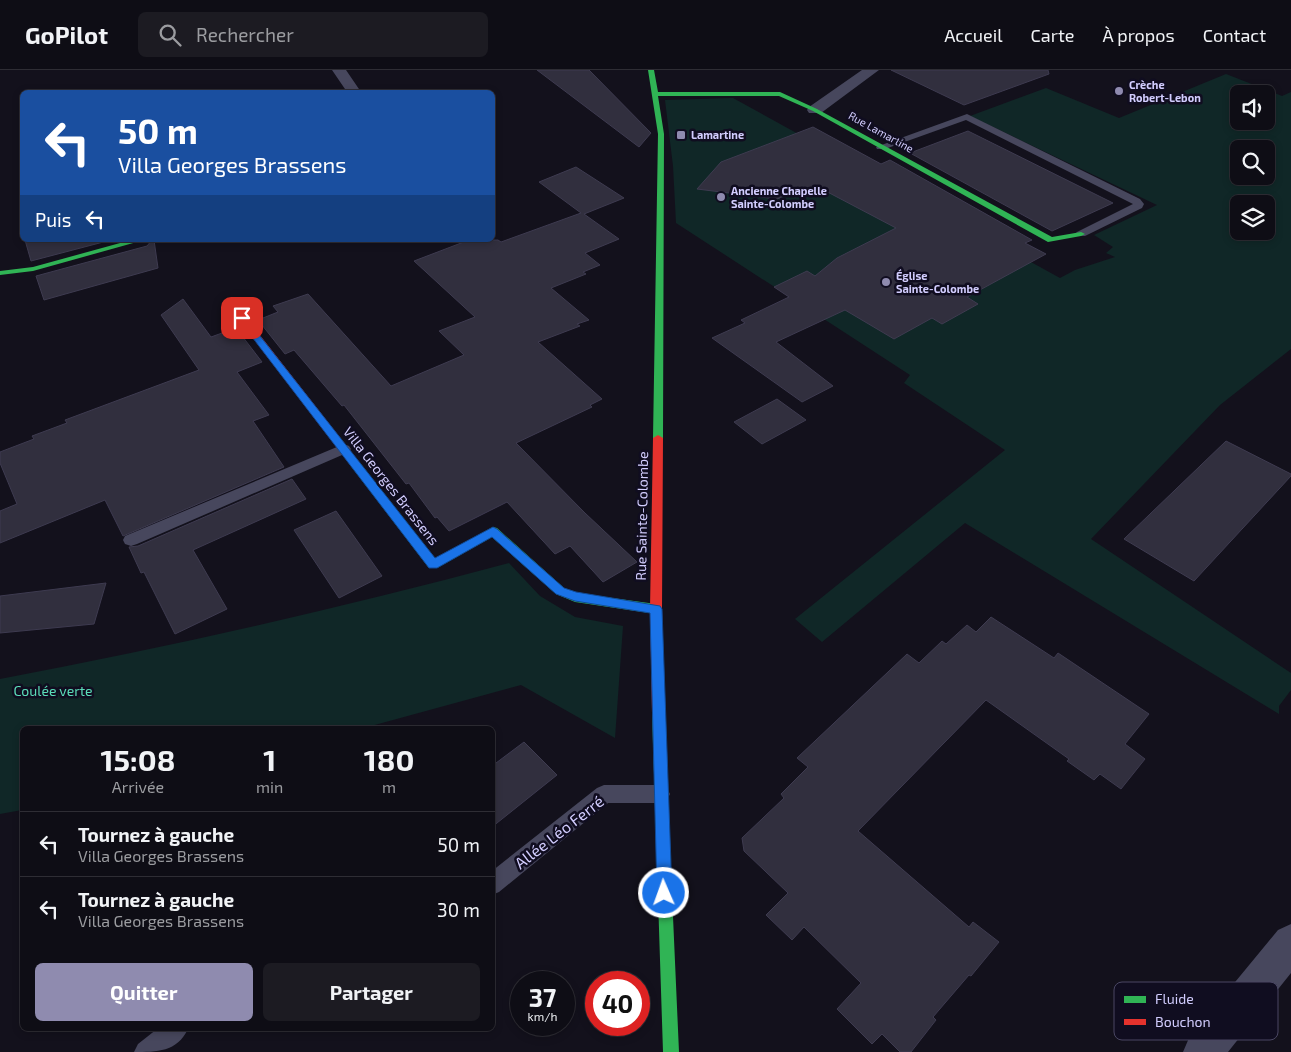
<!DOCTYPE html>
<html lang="fr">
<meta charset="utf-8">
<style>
body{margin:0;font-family:"Exo 2",sans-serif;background:#1c1b22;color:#f1f3f6;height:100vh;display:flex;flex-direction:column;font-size:19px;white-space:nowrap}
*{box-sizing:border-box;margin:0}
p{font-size:16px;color:#9b9ca0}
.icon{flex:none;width:28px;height:28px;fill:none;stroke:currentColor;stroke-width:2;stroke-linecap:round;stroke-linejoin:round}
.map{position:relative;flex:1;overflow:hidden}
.sheet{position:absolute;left:20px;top:656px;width:475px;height:305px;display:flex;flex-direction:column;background:#0e0d15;border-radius:8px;box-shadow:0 2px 8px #0003,0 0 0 1px #2e2d34}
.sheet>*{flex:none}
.top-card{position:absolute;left:20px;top:20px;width:475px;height:152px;border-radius:8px;box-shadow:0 2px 8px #0003,0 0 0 1px #2e2d34;background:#1a4fa0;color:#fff;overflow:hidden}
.fabs{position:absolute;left:1230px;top:15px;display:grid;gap:10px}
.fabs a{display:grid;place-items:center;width:45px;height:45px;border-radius:8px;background:#0e0d15;box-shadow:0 2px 8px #0003,0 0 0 1px #2e2d34;font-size:25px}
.speed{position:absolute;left:510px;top:901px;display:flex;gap:10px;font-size:25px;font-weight:700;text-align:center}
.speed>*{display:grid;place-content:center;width:65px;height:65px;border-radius:50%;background:#0e0d15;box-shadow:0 2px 8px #0003,0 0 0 1px #2e2d34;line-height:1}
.speed small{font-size:12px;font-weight:400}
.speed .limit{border:8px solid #d22;background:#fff;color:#111}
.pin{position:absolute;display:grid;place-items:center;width:42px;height:42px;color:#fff;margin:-21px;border-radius:10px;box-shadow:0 2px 8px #0006}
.me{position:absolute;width:55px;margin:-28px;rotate:358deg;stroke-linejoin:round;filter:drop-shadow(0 0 4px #0008)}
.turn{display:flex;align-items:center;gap:18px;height:105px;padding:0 15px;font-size:22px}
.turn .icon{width:65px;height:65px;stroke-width:2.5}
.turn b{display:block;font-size:35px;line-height:42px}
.then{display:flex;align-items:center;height:48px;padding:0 15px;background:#0003;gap:10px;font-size:19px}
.eta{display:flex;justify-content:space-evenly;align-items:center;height:85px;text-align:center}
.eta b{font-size:30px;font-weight:700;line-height:35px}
.action{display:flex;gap:10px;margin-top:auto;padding:10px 15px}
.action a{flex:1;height:58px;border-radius:8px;background:#8f8baf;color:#fff;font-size:20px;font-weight:700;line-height:58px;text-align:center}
.action a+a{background:#1c1b22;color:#f1f3f6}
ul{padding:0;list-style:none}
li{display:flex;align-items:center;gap:15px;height:65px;padding:0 15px;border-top:1px solid #2e2d34}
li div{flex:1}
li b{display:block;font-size:19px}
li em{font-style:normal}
header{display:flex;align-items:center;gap:30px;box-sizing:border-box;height:70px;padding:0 25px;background:#0e0d15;border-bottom:1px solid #2e2d34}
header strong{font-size:24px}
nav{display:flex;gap:28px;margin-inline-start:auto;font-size:18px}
.search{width:350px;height:45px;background:#1c1b22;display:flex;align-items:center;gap:12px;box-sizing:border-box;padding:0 18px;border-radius:8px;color:#9b9ca0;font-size:19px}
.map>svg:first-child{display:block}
</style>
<header>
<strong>GoPilot</strong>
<div class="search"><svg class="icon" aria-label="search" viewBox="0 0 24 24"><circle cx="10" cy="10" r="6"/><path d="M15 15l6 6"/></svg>Rechercher</div>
<nav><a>Accueil</a><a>Carte</a><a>À propos</a><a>Contact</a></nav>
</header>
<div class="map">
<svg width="1291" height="982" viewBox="0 0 1291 982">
<rect width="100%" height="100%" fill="#13111c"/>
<path fill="#102727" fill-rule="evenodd" d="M1226,4L1282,26L1291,22V279L1220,335L1091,469L1291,603V620L1279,636V644L965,453L822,572L795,549L1005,380L904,313L910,305L676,153L673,96L665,30L733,28L1060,208L1075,200L1115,187L1106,183L1113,177L1094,165L1157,135L970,46L1046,18L1119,48ZM1239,24H1266V51H1239ZM1239,79H1266V106H1239ZM1239,134H1266V161H1239Z
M509,493L540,526L575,547L623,556L615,668L521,615L360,659H22V740L0,744V609C171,577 341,538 509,493Z"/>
<path fill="#312f3e" stroke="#3e3b50" d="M537,0H589L651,63L639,77Z
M891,0H1048L1049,4L964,35Z
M813,57L881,94L890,90L1032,170L1025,173L1046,184L967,227L978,234L942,254L932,248L894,269L845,240L776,272L833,316L802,332L712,268L745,253L741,250L789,227L774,217L807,201L815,206L837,188L896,158L818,117L795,127L790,124L777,129L697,119L721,92Z
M968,61L1113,133L1052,161L910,83Z
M576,97L624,128L584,144L619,169L585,183L600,195L583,202L586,204L551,218L589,250L577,254L580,256L538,272L602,329L590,335L592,337L516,373L585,443L637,492L603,512L570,476L555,484L507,432L449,461L437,447L435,448L409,413L406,414L344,335L342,336L294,280L285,284L258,250L278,242L273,236L308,224L391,316L464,285L439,261L475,247L414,191L469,170H498L501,172L581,143L539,112Z
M25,170H111L31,191Z
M152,170H154L158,198L44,230L36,206L147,176Z
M183,229L211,267L236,258L262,292L237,302L269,345L253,351L284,397L123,466L105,430L0,473V441L17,434L0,393V382L34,369L32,366L67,353L65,350L199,300L161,245Z
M777,329L806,350L762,374L734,352Z
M1226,371L1291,404V406L1194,511L1124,469Z
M292,409L306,429L193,480L227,539L175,564L144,502L141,503L129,477L138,476Z
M336,441L382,506L339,528L294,460Z
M106,513L94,554L0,563V526Z
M991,547L1054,588L1058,583L1149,644L1125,674L1145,689L1121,719L1100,704L1094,710L1067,691L1069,689L986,630L858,761L969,857L973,852L999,872L971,906L969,905L933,947L936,950L911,982H900L882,964L872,974L837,939L861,913L804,857L792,870L766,845L788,823L744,781L742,768L784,728L781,724L808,697L797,688L907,584L919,593L942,571L946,574L967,555L976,562Z
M524,672L557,705L492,757V696Z"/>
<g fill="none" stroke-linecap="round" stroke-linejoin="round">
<path fill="#47475d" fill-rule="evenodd" d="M967,44L1140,129L1144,134L1142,138L1085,166H1077L1075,164L1077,162L1133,134L966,50L885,79H877L876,77Z
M344,374L349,376L351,379L349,382L137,474L131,476L125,474L123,470L125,466Z
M604,715H660L667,718L670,724L667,730L660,733H608L499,822L492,825V801L597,718Z
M157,959H188C177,982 157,982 134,982L138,974Z"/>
<path fill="#47475d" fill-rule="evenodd" d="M332,0H346L361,22H347Z
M862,0H879L821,43H809L807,40L809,37Z
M1291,854V903L1228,982H1183L1189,968L1278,860Z"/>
<path fill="#30b455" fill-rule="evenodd" d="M648,0H654L658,22H780L817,39L1052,167L1081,162L1085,164L1081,166L1048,172L813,41L779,26H658L664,64L663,368L662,370H654L653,368L658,64Z
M131,170H144L33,201L0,205V201L33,197Z
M355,390L359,392L435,489L493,457L497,458L564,518L576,523L656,534L660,536L662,539L660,542L656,544L575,532L556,524L492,467L437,498H429L351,396L350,394Z
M658,637L663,639L664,643L679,982H663L652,643L653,639Z"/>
<path fill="#e5322d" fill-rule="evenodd" d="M242,245L245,246L359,392L360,394L359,396H351L239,250L238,248Z
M658,365L663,368L662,539L664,643L663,647L658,649L653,647L652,643L650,539L653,368Z"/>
</g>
<path fill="#1a73e8" stroke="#114b97" d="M242,246L245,247L435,488L493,457L497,459L564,518L576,522L660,536L662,539L672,823L670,829L664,831L659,829L657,823L650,543L575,531L556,524L492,467L437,498H429L239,250V247Z"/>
<g fill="#8f8baf" stroke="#100d20" stroke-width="2">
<circle cx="1119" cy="21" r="5"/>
<rect x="676" y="60" width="10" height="10" rx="2.5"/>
<circle cx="721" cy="127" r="5"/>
<circle cx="886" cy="212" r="5"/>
</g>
<g text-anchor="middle" stroke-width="5" stroke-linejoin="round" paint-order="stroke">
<g font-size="11" font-weight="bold" fill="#d2cdfe" stroke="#100d20" text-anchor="start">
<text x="1129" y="19">Crèche<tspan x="1129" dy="13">Robert-Lebon</tspan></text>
<text x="691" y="69">Lamartine</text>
<text x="731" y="125">Ancienne Chapelle<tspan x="731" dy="13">Sainte-Colombe</tspan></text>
<text x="896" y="210">Église<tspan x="896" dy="13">Sainte-Colombe</tspan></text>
</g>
<g font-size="11" fill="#d2cdfe" stroke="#100d20">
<text transform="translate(881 62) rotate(29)" y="4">Rue Lamartine</text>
</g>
<g font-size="14" fill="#d2cdfe" stroke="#100d20">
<text transform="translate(391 416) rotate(52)" y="5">Villa Georges Brassens</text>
<text transform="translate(642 446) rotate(-89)" y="5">Rue Sainte-Colombe</text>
</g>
<g font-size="14" fill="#5bddb9" stroke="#100d20">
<text x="53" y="626">Coulée verte</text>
</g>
<g font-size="16" fill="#d2cdfe" stroke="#100d20">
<text transform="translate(559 762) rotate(-38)" y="6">Allée Léo Ferré</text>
</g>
</g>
<rect x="1114" y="912" width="164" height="58" rx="8" fill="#100d20" stroke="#4a4763" stroke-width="1"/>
<rect x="1124" y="926" width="22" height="7" fill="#30b455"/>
<rect x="1124" y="949" width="22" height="6" fill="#e5322d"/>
<g font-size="14" fill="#d2cdfe">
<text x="1155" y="934">Fluide</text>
<text x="1155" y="957">Bouchon</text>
</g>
</svg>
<div class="fabs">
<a><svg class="icon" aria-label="sound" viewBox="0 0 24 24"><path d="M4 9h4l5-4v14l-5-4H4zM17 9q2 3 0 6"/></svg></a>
<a><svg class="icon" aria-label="search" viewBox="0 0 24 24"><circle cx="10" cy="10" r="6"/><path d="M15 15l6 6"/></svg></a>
<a><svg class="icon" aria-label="layers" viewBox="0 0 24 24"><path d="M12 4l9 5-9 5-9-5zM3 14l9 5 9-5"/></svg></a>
</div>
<div class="speed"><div>37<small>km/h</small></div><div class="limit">40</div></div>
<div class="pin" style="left:242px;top:248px;background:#d93025"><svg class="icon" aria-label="arrive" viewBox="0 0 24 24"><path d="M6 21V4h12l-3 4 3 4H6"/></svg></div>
<svg class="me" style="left:664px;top:823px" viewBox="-20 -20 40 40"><circle r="17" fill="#1a73e8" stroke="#fff" stroke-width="3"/><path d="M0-11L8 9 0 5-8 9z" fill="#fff"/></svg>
<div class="top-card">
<div class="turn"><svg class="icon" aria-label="left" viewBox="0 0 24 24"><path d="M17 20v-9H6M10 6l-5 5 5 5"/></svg><div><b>50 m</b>Villa Georges Brassens</div></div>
<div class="then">Puis<svg class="icon" aria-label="left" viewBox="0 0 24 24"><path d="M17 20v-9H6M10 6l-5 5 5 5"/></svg></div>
</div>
<section class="sheet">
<div class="eta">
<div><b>15:08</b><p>Arrivée</p></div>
<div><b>1</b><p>min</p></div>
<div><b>180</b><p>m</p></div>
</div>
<ul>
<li><svg class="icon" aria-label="left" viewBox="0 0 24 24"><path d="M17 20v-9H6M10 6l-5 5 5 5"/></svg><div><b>Tournez à gauche</b><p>Villa Georges Brassens</p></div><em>50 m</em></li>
<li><svg class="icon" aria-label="left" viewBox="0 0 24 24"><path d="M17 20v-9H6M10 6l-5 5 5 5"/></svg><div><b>Tournez à gauche</b><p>Villa Georges Brassens</p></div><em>30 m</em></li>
</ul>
<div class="action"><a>Quitter</a><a>Partager</a></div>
</section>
</div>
